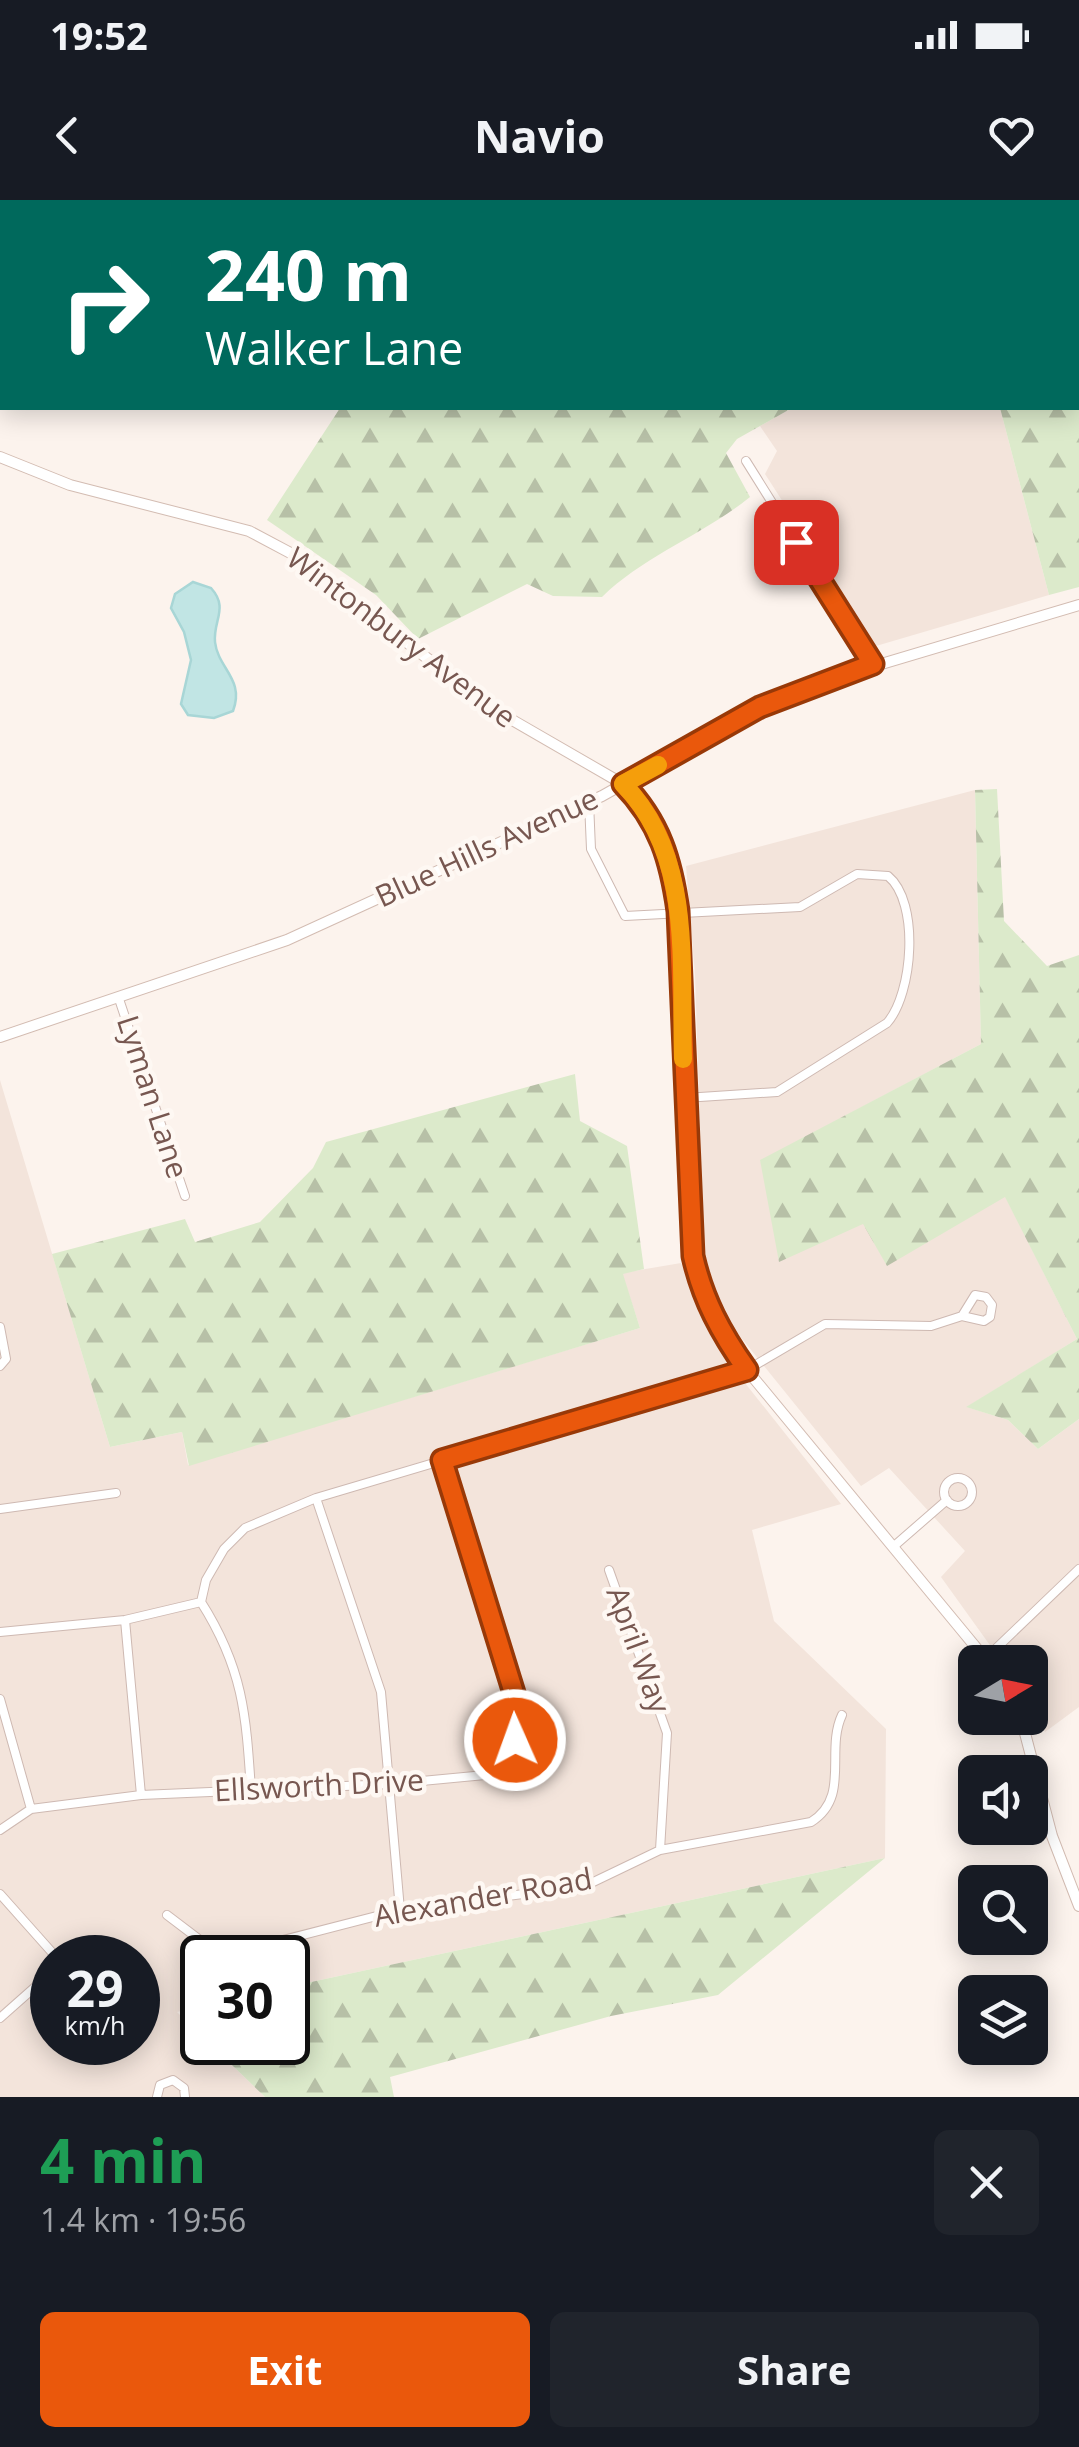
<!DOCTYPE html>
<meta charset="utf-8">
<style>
body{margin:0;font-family:"Open Sans",sans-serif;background:#20242c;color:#f1f3f6;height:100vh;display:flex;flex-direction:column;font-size:38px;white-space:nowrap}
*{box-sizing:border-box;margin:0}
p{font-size:32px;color:#9ea1a6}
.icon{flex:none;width:55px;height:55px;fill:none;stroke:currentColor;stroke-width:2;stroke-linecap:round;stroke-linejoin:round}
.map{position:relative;height:1897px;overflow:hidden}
.drawer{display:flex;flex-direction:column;background:#171b24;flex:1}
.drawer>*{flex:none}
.banner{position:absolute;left:0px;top:0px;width:1080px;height:210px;box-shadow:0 5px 25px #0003;background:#00695c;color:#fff;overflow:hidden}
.needle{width:65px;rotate:80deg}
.controls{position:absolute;left:958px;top:1445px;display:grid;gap:20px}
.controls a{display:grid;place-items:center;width:90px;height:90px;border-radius:15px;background:#171b24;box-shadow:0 5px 25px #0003;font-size:50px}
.speed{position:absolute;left:30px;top:1735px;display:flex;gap:20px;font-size:50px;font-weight:700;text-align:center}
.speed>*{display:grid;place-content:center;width:130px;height:130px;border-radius:50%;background:#171b24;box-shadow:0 5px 25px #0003;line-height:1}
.speed small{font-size:25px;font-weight:400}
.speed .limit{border:5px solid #111;border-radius:15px;background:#fff;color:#111}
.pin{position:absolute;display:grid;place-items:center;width:85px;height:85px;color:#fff;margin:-42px;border-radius:20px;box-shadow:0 5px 15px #0006}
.me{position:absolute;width:110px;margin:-55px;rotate:358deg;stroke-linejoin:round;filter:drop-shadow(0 0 8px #0008)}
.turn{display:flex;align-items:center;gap:35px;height:210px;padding:0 40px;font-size:45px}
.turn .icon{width:130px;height:130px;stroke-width:2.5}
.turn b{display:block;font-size:70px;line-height:85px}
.round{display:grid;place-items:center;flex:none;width:105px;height:105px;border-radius:15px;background:#20242c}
.head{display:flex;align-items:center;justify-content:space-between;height:170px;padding:0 40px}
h1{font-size:60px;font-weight:700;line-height:75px;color:#1e9e55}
.primary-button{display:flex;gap:20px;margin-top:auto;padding:20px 40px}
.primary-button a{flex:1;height:115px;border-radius:15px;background:#ea580c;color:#fff;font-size:40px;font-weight:700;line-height:115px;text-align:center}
.primary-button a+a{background:#20242c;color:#f1f3f6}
.status{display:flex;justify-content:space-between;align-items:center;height:70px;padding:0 50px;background:#171b24;direction:ltr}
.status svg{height:28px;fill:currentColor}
header{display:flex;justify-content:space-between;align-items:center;height:130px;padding:0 40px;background:#171b24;font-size:45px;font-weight:700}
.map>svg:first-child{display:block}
</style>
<div class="status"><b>19:52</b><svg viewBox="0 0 49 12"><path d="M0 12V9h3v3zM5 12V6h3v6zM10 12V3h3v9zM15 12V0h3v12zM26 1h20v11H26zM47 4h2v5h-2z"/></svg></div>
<header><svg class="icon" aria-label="back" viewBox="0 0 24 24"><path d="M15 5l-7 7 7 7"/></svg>Navio<svg class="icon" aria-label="heart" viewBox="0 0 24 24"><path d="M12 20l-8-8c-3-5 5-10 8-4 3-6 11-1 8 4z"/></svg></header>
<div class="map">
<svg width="1079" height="1897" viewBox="0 0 1079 1897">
<defs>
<pattern id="forest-firs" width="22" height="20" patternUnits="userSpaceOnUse" patternTransform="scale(2.5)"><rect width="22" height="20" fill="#dceacb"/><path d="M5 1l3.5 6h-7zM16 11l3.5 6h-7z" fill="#b7c0a7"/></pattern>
</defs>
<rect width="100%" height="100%" fill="#fcf3ed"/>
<path fill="#f3e4db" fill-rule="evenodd" d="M792,208H1000L1049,395L876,446L765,274L777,251L760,226Z
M975,590L981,844L760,961L864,1024L887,1065L1005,996L1077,1139L967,1207L1008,1220L1038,1249L1079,1219V1507L1045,1532L1030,1506V1462H1002L941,1377L965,1351L889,1268L861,1286L726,1119L705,1078L695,775L686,666Z
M0,880L110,1247L182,1232L188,1265L640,1128L622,1073L681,1063L730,1164L841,1304L752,1330L774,1421L886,1529L885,1658L288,1787V1758H202V1806L177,1812L202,1837V1842L209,1843L265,1897H0ZM52,1758H138V1842H52Z"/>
<path fill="url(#forest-firs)" d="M657,0H1029V2H652Z
M1046,0H1079V387L1049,395L1000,208H1078V2Z
M340,208H792L737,239L726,253L750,297C703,335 645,355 602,397L553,396L527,384L418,439L376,395L267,320Z
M997,589L1004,721L1047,766L1079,755V1219L1038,1249L1008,1220L966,1207L1077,1139L1005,997L887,1066L863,1024L779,1062L760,960L981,844L975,590Z
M575,874L580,921L627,946L644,1069L623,1074L640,1128L189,1266L182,1232L110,1247L52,1054L185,1019L195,1042L260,1022L313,968L326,942Z
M885,1658L718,1795L611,1816L390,1877L394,1897H265L209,1843L288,1842V1787Z"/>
<path fill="#c1e5e4" stroke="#a8d6d6" stroke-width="2.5" d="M193,382L211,388C229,408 213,420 215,442C218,469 245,479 233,511L214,518L188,515L181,504L191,460L184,432L171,408L175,394Z"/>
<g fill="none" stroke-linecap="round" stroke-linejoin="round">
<defs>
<path id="street" d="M746,261L873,464
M589,602L591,649L625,716L800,707L857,674L888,676C920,702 913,794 887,823L777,892L685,898
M119,799L185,996
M0,1127L6,1159L0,1166
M944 1292a14 14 0 1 1 28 0a14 14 0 1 1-28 0Z
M316,1298L381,1492L400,1710
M0,1309L116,1293
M893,1347L947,1300
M609,1370L667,1533L660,1650
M125,1420L141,1595
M0,1432L125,1420L201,1402
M985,1459L1079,1369
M0,1499L31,1609
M251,1590C246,1514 243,1468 201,1402L206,1380L224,1349L245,1328L316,1298L747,1170L825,1124L931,1126L962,1116L984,1121L990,1117L992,1105L986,1097L975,1095L962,1116
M0,1630L31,1609L141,1595L390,1584L485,1575L502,1563L515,1540L518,1506L442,1260
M0,1694L57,1758
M167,1715L221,1756L400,1710L585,1686L660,1650L811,1622C851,1597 825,1551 842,1515
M0,1818L52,1772
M157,1897L160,1885L173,1880L184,1888L185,1897"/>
<path id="secondary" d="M0,257L70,285L249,331L298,357L488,506L623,584L642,603L668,651L678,711L693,1056C703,1100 721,1133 747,1170L988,1462
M0,837L287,740L602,596L760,507L811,485L1079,405
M1021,1518L1052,1636L1079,1706"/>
</defs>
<use href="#street" stroke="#ceb9b2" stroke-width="10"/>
<use href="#secondary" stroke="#d3bcb2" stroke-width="12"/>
<use href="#street" stroke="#fff" stroke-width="8"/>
<use href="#secondary" stroke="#fff" stroke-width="10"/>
</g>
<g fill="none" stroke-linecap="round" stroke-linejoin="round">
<defs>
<path id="route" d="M515,1540L518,1506L442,1260L747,1170C721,1133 703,1100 693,1056L678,711C671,661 660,622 623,584L760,507L873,464L796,342"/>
</defs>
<use href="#route" stroke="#983908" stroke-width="25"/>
<use href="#route" stroke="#ea580c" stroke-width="18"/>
<path stroke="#f59e0b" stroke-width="18" d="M658,565L623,584C694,656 680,765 683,859"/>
</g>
<g text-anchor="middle" stroke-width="9" stroke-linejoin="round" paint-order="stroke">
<g font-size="30" fill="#775750" stroke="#fef8f3">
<text transform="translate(401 438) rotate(37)" y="10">Wintonbury Avenue</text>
<text transform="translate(487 648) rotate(-25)" y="10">Blue Hills Avenue</text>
<text transform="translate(152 897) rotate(72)" y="10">Lyman Lane</text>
<text transform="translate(638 1450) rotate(70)" y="10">April Way</text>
<text transform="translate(319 1586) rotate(-3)" y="10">Ellsworth Drive</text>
<text transform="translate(483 1698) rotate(-10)" y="10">Alexander Road</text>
</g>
</g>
</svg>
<div class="controls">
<a><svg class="needle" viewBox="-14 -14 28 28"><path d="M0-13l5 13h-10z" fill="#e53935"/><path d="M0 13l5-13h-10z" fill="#9ea1a6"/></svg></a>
<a><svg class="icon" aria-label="sound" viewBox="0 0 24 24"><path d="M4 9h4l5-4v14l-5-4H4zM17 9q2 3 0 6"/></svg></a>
<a><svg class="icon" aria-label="search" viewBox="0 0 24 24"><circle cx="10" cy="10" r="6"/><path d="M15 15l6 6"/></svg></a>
<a><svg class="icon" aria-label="layers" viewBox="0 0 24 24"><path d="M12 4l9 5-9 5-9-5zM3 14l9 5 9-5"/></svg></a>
</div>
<div class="speed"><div>29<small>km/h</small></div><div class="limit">30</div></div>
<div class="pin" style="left:796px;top:342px;background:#d93025"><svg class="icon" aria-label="arrive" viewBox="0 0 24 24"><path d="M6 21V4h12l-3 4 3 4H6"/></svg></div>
<svg class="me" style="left:515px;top:1540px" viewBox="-20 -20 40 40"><circle r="17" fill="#ea580c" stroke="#fff" stroke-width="3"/><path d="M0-11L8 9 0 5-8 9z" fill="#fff"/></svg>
<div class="banner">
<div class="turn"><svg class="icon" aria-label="right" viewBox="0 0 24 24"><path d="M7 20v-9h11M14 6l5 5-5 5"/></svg><div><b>240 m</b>Walker Lane</div></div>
</div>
</div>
<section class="drawer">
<div class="head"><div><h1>4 min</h1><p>1.4 km · 19:56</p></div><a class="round"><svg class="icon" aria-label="close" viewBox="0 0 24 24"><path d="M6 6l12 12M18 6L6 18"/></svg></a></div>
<div class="primary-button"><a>Exit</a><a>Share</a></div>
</section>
